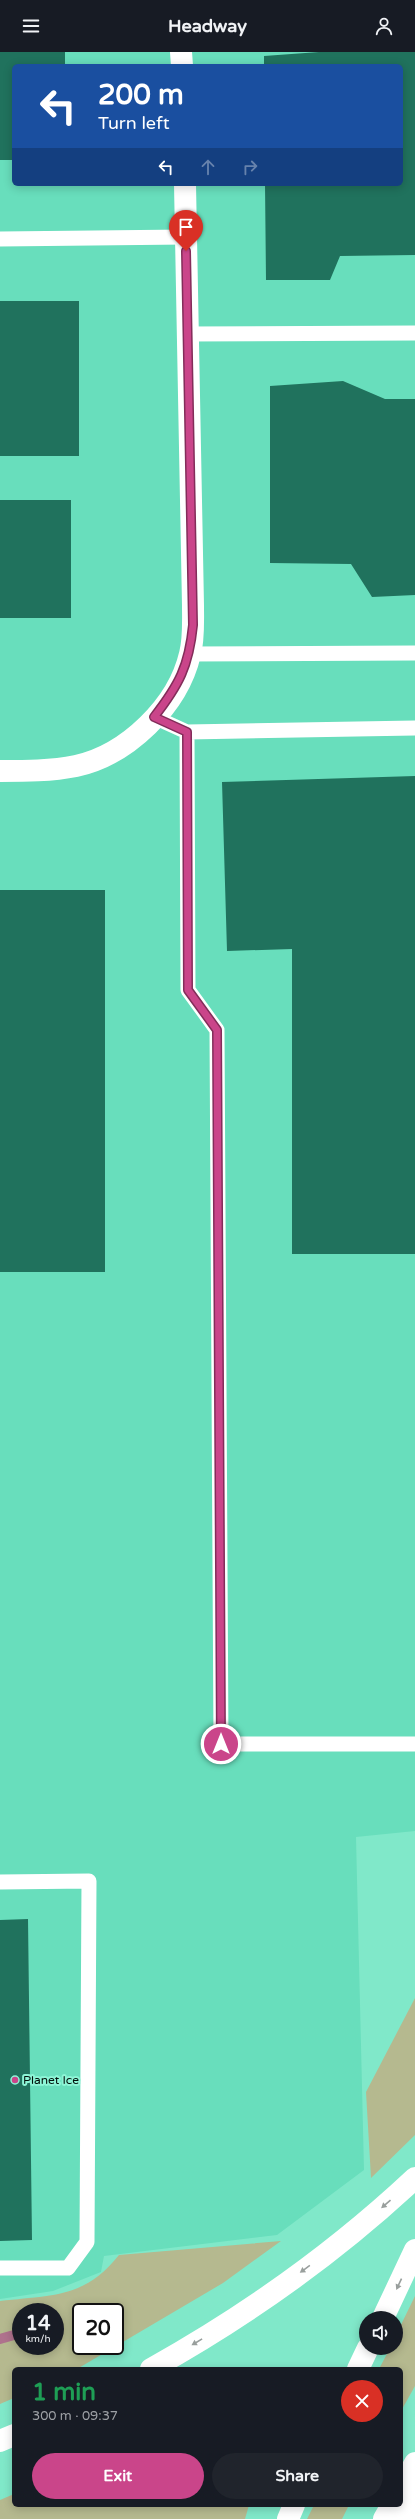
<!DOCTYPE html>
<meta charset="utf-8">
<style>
body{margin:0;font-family:"Varela Round",sans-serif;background:#20242c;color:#f1f3f6;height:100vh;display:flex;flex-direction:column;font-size:15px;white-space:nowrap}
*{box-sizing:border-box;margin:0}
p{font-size:13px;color:#9ea1a6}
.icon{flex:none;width:22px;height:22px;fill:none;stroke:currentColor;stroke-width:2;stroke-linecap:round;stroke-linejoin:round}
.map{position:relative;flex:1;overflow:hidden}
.panel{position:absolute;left:12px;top:2315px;width:391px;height:140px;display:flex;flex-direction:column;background:#171b24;border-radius:6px;box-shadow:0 2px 10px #0003}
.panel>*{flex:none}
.banner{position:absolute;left:12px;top:12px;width:391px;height:122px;border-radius:6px;box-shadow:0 2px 10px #0003;background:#1a4fa0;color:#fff;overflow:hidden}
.controls{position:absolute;left:359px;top:2259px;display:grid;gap:8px}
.controls a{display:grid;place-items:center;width:44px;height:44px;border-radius:50%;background:#171b24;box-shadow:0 2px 10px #0003;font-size:20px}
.speed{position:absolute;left:12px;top:2251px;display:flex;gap:8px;font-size:20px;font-weight:700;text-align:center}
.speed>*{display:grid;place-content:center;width:52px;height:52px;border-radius:50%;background:#171b24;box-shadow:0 2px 10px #0003;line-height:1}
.speed small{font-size:10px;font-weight:400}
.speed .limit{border:2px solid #111;border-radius:6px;background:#fff;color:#111}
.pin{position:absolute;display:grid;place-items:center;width:34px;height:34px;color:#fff;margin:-41px -17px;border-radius:50% 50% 50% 0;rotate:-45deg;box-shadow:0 0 4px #0007}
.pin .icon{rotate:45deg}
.me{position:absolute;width:44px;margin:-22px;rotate:0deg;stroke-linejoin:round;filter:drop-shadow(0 0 3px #0008)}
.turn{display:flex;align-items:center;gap:14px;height:84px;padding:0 20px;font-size:18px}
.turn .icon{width:52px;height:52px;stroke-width:2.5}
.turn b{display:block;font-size:28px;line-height:34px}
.lanes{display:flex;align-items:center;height:38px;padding:0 20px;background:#0003;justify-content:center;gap:20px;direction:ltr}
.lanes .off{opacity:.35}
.round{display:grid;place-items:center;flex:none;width:42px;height:42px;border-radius:21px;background:#20242c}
.head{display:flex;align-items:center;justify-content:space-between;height:68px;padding:0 20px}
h1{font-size:24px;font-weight:700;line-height:30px;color:#1e9e55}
.primary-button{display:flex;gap:8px;margin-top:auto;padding:8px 20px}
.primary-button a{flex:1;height:46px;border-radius:24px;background:#ca458a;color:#fff;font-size:16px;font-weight:700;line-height:46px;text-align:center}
.primary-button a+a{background:#20242c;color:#f1f3f6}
header{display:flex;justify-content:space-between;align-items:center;height:52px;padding:0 20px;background:#171b24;font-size:18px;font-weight:700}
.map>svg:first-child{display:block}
</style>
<header><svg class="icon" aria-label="menu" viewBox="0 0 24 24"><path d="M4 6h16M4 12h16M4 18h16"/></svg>Headway<svg class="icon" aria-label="person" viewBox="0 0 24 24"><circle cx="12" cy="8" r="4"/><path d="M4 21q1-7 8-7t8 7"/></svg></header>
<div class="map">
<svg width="415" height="2467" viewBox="0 0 415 2467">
<rect width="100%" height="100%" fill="#80e8c9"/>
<path fill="#68debc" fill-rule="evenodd" d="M0,0H415V1779L356,1785L364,2118L277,2183L104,2204L101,2220L53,2239L0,2247ZM14,14H401V132H14Z"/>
<path fill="#b5b98f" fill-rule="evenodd" d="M415,1946V2083L371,2126L366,2040Z
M281,2189L223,2231L77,2317H14V2346L0,2352V2249C51,2243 84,2247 119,2203ZM21,2260H55V2294H21ZM81,2260H115V2294H81Z
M415,2244V2334L401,2359V2317H379L390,2296H396V2283Z
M14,2442V2453H249L245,2467H0V2448Z
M314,2453H349L342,2467H307Z"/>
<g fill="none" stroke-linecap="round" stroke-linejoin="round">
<path stroke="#af728d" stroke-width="10" d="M0,2287L21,2281"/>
</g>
<path fill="#20725d" d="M0,0H65V14H14V108H0Z
M319,0H415V203L340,204L330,228H266L265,132H401V14H264V4Z
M0,249H79V404H0Z
M343,329L385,347H415V543L372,545L351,512L270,511V334Z
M0,448H71V566H0Z
M415,724V1202H292V897L227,899L222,730Z
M0,838H105V1220H0Z
M28,1867L32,2188L0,2189V1868Z"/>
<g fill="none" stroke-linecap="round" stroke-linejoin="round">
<path stroke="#fff" stroke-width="15" d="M0,187L186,185
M188,282L415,281
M190,602L415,601
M154,665L187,680L415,676
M187,680L188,938L217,978L221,1692H415
M0,1830L89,1829L87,2190L68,2216H0"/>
<path stroke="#fff" stroke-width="22" d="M181,0L182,14
M0,719C25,719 51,719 76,714C127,703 178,654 190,602C194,587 193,569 193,554L185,132"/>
<path stroke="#fff" stroke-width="22" d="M383,2266L415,2198
M151,2317C246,2264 336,2200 415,2126
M358,2317L368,2296
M0,2389L14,2383
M401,2436L415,2411
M288,2467L294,2453
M384,2467L392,2453
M405,2467L415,2441"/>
</g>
<defs><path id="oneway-solid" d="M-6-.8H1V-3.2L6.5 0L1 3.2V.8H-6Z"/></defs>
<g fill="#999f9d">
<use href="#oneway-solid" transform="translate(386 2152) rotate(139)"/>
<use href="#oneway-solid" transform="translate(305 2217) rotate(144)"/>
<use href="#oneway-solid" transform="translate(399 2232) rotate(115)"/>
<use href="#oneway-solid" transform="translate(197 2290) rotate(149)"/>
</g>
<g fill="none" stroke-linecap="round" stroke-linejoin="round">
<defs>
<path id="route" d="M186,199L193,573C189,614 179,633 154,665L187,680L188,938L217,978L221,1692"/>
</defs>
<use href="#route" stroke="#832d5a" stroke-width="10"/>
<use href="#route" stroke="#ca458a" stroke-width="7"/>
</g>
<circle fill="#ca458a" stroke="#8df5d6" stroke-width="1.5" cx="15" cy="2028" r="4"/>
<g text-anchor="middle" stroke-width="4" stroke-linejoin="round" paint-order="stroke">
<g font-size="12" fill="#00100a" stroke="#8df5d6" text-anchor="start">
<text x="23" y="2032">Planet Ice</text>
</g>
</g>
</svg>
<div class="controls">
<a><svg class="icon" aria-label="sound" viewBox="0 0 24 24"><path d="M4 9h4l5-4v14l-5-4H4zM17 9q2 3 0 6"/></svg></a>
</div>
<div class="speed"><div>14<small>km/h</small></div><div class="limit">20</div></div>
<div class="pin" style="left:186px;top:199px;background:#d93025"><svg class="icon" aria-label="arrive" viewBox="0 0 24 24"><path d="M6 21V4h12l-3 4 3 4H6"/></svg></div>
<svg class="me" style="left:221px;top:1692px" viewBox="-20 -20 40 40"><circle r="17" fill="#ca458a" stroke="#fff" stroke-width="3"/><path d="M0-11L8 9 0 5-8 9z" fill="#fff"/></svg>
<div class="banner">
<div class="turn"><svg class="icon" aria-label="left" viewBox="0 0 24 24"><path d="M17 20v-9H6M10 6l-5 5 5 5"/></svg><div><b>200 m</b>Turn left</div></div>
<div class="lanes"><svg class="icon" aria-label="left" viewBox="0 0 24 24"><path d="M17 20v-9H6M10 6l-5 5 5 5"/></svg><svg class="icon off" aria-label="ahead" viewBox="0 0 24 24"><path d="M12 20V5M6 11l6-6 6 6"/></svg><svg class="icon off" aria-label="right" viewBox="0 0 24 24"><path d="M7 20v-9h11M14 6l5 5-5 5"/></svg></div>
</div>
<section class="panel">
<div class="head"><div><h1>1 min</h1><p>300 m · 09:37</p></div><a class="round" style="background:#d93025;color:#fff"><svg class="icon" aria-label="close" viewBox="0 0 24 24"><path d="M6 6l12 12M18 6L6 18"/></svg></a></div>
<div class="primary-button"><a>Exit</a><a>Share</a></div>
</section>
</div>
